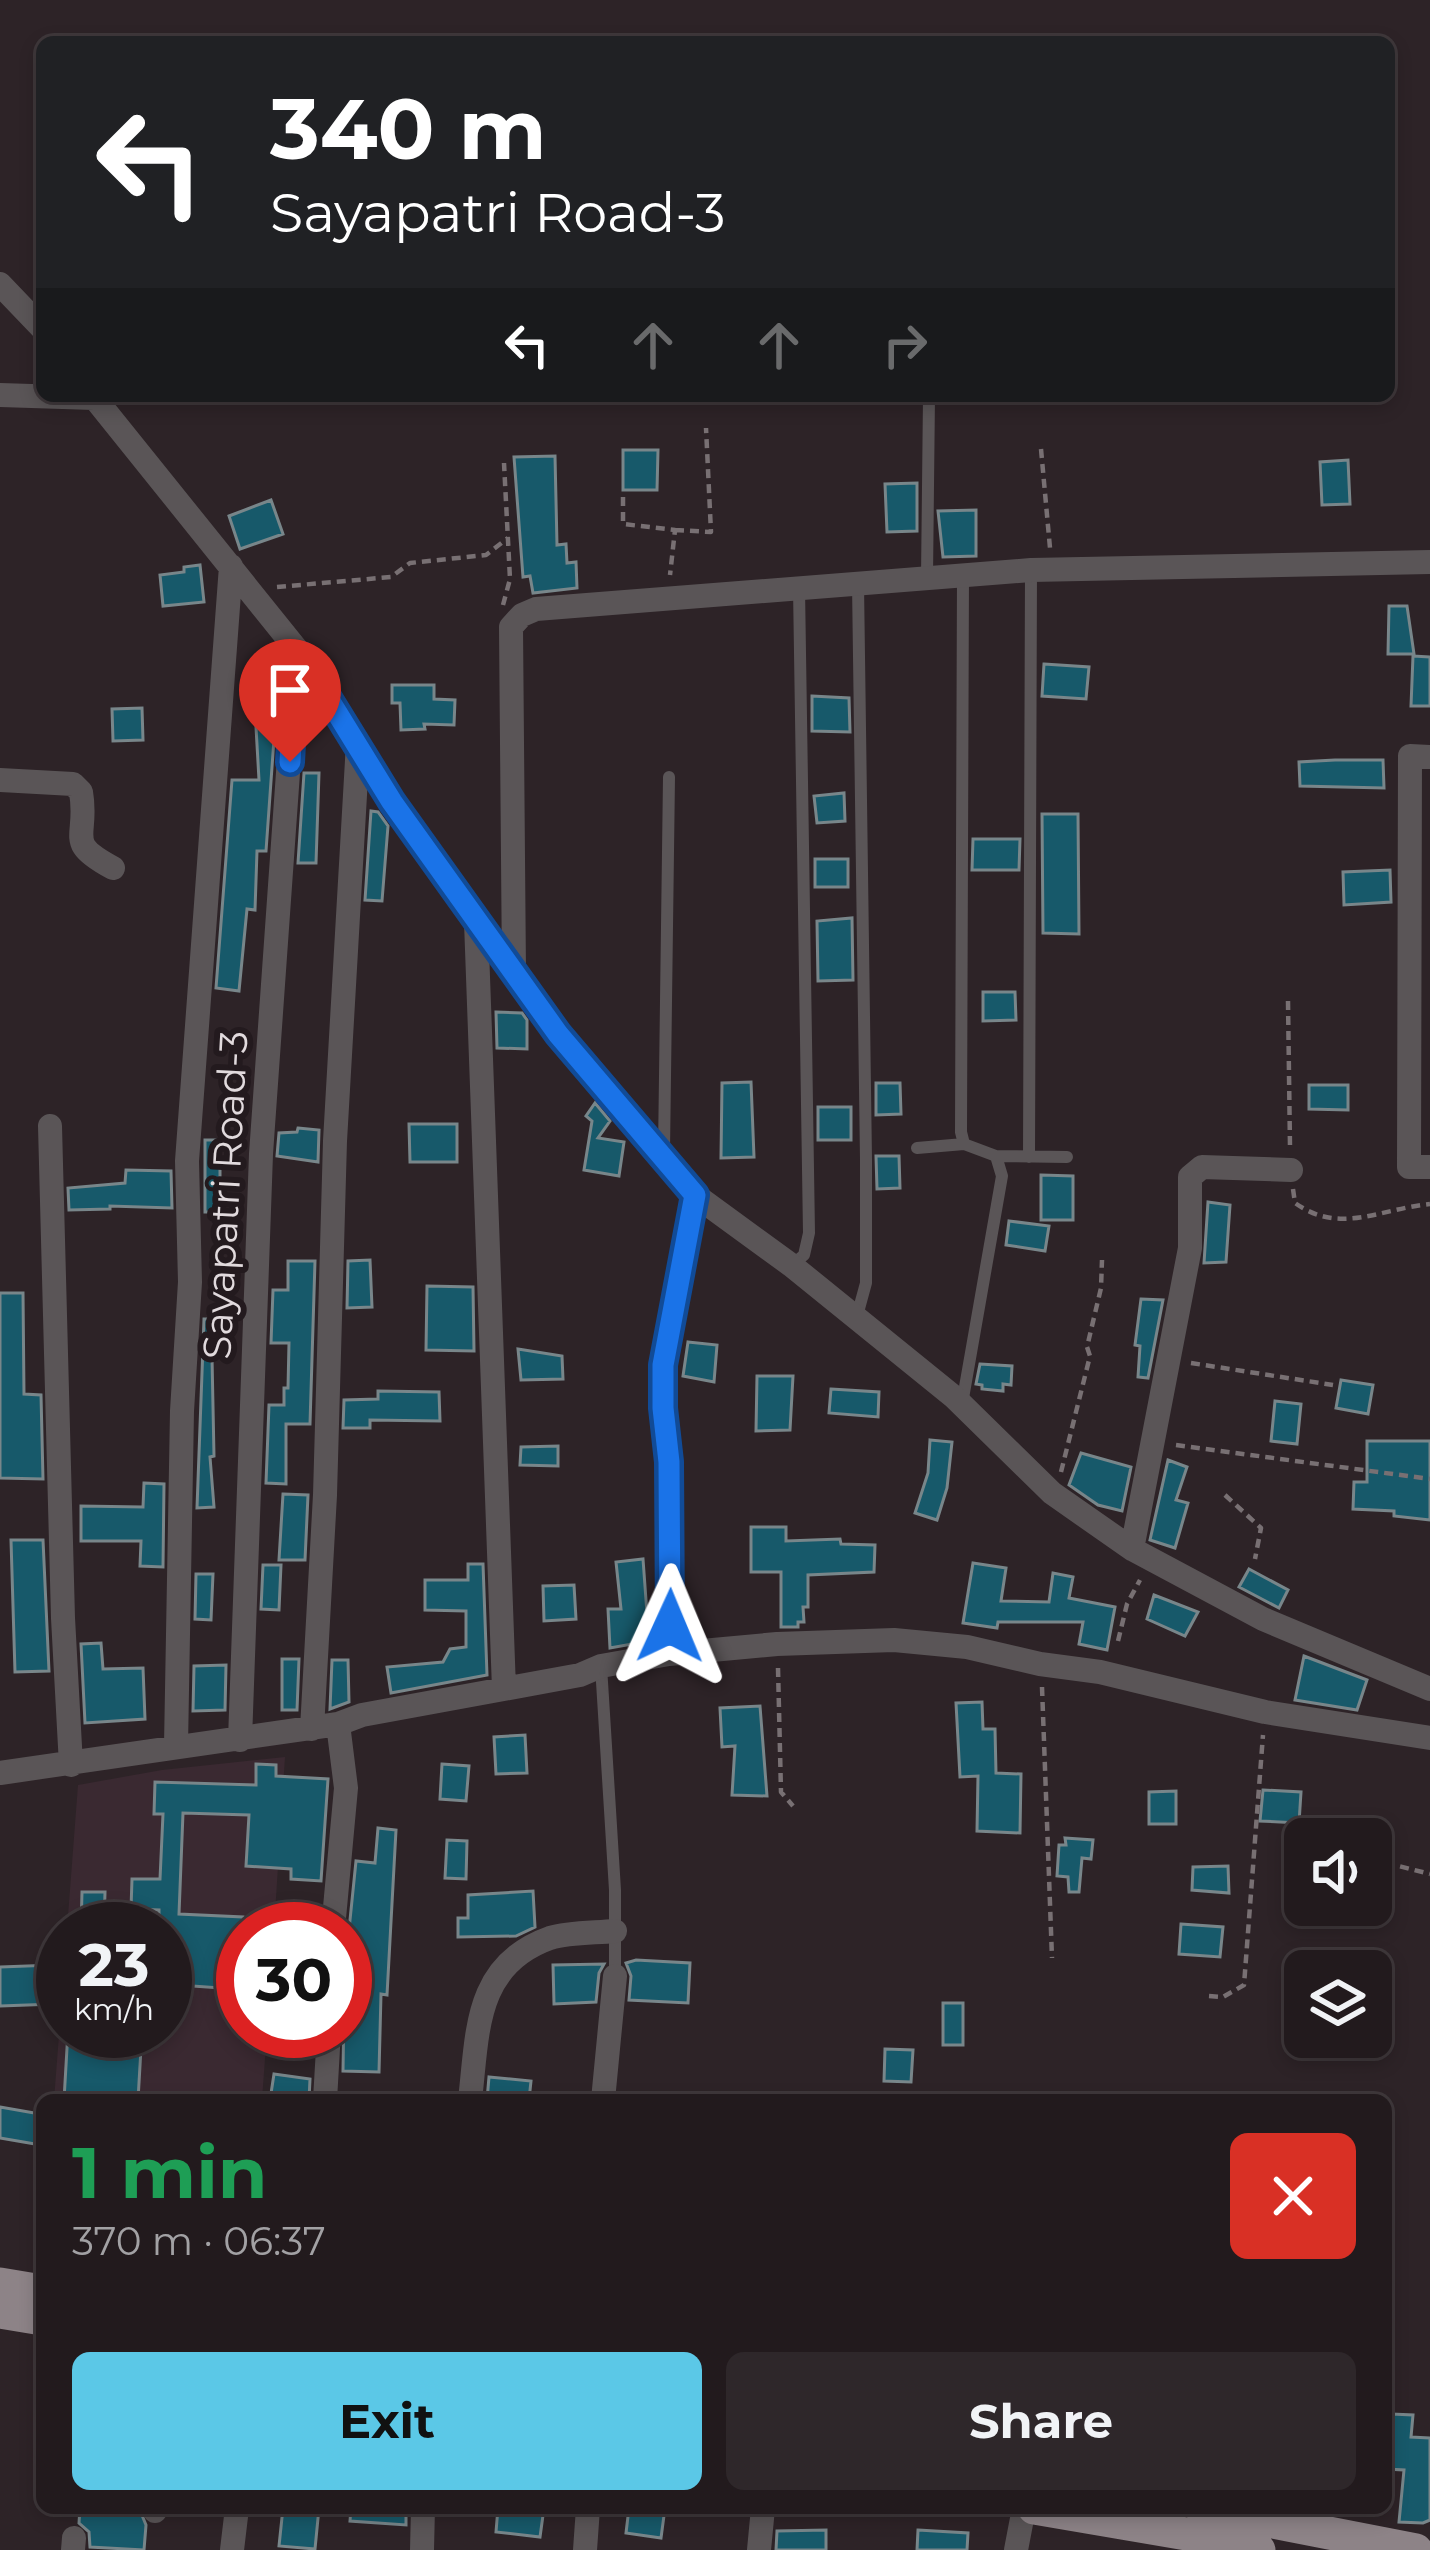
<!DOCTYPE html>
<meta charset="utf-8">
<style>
body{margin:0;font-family:Montserrat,sans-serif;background:#2e272a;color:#f1f3f6;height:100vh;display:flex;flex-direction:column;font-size:45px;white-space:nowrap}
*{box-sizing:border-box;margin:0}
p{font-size:39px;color:#a2a1a4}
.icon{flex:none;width:66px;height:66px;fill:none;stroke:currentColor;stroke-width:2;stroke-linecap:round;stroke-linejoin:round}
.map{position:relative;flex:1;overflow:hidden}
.panel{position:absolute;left:36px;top:2094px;width:1356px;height:420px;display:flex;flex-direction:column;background:#221a1d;border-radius:18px;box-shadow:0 6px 18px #0003,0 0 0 3px #3f383b}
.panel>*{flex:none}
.banner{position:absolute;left:36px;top:36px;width:1359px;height:366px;border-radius:18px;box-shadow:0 6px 18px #0003,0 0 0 3px #3f383b;background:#202124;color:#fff;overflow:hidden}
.controls{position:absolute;left:1284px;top:1818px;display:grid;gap:24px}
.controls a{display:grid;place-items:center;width:108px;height:108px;border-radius:18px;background:#221a1d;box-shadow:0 6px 18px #0003,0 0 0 3px #3f383b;font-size:60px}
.speed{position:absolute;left:36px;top:1902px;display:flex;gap:24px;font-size:60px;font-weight:700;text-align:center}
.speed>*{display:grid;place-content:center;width:156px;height:156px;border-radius:50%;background:#221a1d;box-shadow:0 6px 18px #0003,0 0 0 3px #3f383b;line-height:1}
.speed small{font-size:30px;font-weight:400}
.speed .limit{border:18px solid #d22;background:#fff;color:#111}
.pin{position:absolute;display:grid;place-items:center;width:102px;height:102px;color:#fff;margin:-123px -51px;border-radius:50% 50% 50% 0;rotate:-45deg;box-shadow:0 0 12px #0007}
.pin .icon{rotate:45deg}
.me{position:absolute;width:132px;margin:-66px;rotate:1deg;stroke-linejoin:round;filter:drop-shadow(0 0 9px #0008)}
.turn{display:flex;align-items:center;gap:42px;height:252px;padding:0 36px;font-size:54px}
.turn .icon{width:156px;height:156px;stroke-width:2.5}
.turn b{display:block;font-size:84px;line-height:102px}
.lanes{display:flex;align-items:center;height:114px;padding:0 36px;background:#0003;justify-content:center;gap:60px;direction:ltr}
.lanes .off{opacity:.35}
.round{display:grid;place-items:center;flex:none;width:126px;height:126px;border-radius:18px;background:#2e272a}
.overview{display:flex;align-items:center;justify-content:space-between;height:204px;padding:0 36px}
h1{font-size:72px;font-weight:700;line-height:90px;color:#1e9e55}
.primary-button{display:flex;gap:24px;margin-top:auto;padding:24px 36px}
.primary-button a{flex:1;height:138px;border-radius:18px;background:#5bc8e7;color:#111;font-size:48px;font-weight:700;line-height:138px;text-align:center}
.primary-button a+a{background:#2e272a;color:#f1f3f6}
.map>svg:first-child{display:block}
</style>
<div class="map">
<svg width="1430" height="2550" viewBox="0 0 1430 2550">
<rect width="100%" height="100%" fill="#2d2327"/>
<path fill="#3a2931" d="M285,1757L274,1929H243V2031H267L262,2100H54L63,1983V2031H165V1929H67L78,1785L162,1770Z"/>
<path fill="#17596a" stroke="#78868a" stroke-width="3" d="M623,450H658L657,490H623Z
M555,456L557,545L566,544L567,563L576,562L577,588L533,593L530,576L523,577L514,457Z
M1348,460L1350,504L1322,505L1320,462Z
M917,483V531L887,532L885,484Z
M271,500L283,534L240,549L229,516Z
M976,510V556L943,557L938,511Z
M200,565L204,602L163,606L160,575L184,572V567Z
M1389,606H1407L1414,654H1388Z
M1413,656L1430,657V706H1411Z
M1044,664L1089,667L1086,699L1042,696Z
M392,685H434V699L455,700L454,725L424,724L425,729L401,730L400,703H392Z
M812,696L849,698L850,732L812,731Z
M142,708L143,740L113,741L112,709Z
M275,725L266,851H257L255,910L247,909L239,991L216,988L232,780H259L256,727Z
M1335,760H1383L1384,788L1300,786L1299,762Z
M304,773H319L316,863H298Z
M844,793L845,821L817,823L814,796Z
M371,811L378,812L388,826L382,901L365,900Z
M1042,814H1078L1079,934L1043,933Z
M973,839H1020L1019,870H972Z
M815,859H848V887H815Z
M1390,870L1391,902L1344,905L1343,872Z
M852,918L853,980L818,981L817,921Z
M983,992H1015L1016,1020L983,1021Z
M496,1012L522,1013L527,1020V1049L497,1048Z
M751,1082L754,1157L721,1158L722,1083Z
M876,1083H900L901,1114L876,1115Z
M1309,1085H1348V1110L1309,1109Z
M595,1103L610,1121L598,1138L624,1142L619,1176L584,1170L592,1121L586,1116Z
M818,1107H851V1140H818Z
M409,1124H457V1162H410Z
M298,1128L319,1130L318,1162L277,1156L279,1133L297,1132Z
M205,1140H220V1212H205Z
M876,1156H899L900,1188L877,1189Z
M126,1170L171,1171L172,1208L110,1206V1209L69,1210L68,1188L125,1183Z
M1041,1175L1073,1176V1220H1041Z
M1208,1202L1230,1205L1226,1262L1204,1263Z
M1009,1221L1049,1226L1045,1251L1006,1245Z
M370,1260L372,1307L347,1308L348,1261Z
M288,1261H315L310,1424H286V1484L266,1483L269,1405H284V1388H288L289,1343H271L273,1290H288Z
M427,1286L473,1287L474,1351L426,1350Z
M0,1293H23L24,1394L41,1395L43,1479L0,1478Z
M1141,1299L1163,1300L1148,1378L1138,1377L1140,1346L1135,1345Z
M204,1319H220V1357H212L214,1456L210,1457L214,1507L197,1508Z
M688,1342L717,1345L714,1382L683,1376Z
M518,1349L562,1356L563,1379L521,1380Z
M980,1364L1012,1366L1011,1385L1003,1384V1391L982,1389V1385L976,1384Z
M757,1376H793L790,1430L756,1431Z
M1341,1380L1373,1385L1368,1414L1336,1408Z
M831,1389L879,1392L878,1417L829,1413Z
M378,1391L439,1392L440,1421L370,1420V1428H343L344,1400L378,1399Z
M1275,1401L1301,1404L1297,1444L1271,1441Z
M930,1440L952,1442L947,1488L937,1520L915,1513L928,1473Z
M1367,1441H1430V1520L1394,1516V1511L1353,1509L1354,1482H1367Z
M558,1446V1466L520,1465L521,1447Z
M1081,1453L1131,1467L1122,1511L1098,1505L1069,1485Z
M1168,1460L1187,1467L1176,1500L1188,1503L1175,1548L1150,1540Z
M144,1483L164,1484L163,1567L140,1566L141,1541H81V1506L143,1507Z
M283,1494L308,1495L305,1560H279Z
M751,1527H786V1541L840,1539L841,1544L875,1545L874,1572L808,1575V1607H803L804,1622H798V1627H781V1572H751Z
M11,1540H43L49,1671L15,1672Z
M643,1559L649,1641L610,1648L608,1609H621L616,1562Z
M973,1563L1006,1568L1001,1601L1049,1602L1053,1573L1073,1577L1069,1598L1115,1607L1107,1650L1079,1644L1083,1622H998L997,1628L963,1623Z
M468,1564H483L487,1675L391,1693L387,1667L443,1662L450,1649L466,1647V1611L425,1610V1580H468Z
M263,1565H281L279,1610L261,1609Z
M1249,1569L1288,1590L1279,1608L1239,1587Z
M196,1574H213L211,1620L195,1619Z
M574,1585L576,1619L544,1621L543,1586Z
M1154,1595L1198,1612L1185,1636L1147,1619Z
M101,1643L103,1669L143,1668L145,1719L85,1723L81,1644Z
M1304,1656L1367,1680L1357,1710L1295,1700Z
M282,1659H299L297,1710H282Z
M332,1660H348L349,1702L330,1709Z
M226,1665L225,1710L193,1711L194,1666Z
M982,1702L983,1729H995L996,1773L1021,1774L1020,1833L977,1831L978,1776L960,1777L956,1703Z
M760,1706L767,1796L732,1795L735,1746L722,1747L720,1708Z
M525,1735L527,1773L496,1774L494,1737Z
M256,1764L276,1765V1776L328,1779L321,1881L291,1879V1869L246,1866L249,1815L183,1813L179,1914L243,1917V1955L223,1954L220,1988L165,1984V1923H159V1910L131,1909L132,1879H160L163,1814H154L155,1782L256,1785Z
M442,1764L469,1766L466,1801L440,1799Z
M1263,1790L1301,1792L1299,1823L1260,1821Z
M1176,1791V1824H1149V1792Z
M378,1828L396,1830L387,1995L381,1994L379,2072L343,2071L345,1940L349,1930L356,1861L375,1863Z
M1065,1838L1093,1840L1091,1859L1082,1858L1079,1892H1069L1068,1877L1057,1876L1059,1845H1066Z
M447,1840L467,1841L466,1879L445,1878Z
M1228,1866L1229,1893L1192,1890L1193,1867Z
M533,1891L535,1927L516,1936L458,1937V1918H468V1895Z
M82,1892H105L104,1929H81Z
M1181,1924L1223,1927L1220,1957L1179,1954Z
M636,1960L690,1963L688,2003L629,2000L631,1976L626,1963Z
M604,1964L599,1973L596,2002L554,2004L553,1965Z
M53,1965L54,2004L0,2006V1967Z
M943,2003H963V2045H943Z
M68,2031H142L138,2100H64Z
M885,2049L913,2050L911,2082L884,2081Z
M274,2074L310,2079L309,2100H270Z
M489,2077L531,2081L529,2100H487Z
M0,2107L40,2114L35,2144L0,2138Z
M1391,2414L1413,2415L1411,2437L1430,2438V2520L1423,2523L1399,2522L1404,2470L1386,2469Z
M80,2508H139L146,2525L144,2550L90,2547L89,2532L79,2523Z
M283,2508H319L315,2549L279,2546Z
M351,2508H406V2525L350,2521Z
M498,2508H544L540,2537L496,2532Z
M629,2508H665L661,2538L626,2533Z
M826,2530V2550H776L777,2531Z
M918,2530L968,2533L967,2550H917Z"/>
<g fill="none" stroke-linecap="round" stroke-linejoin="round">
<path stroke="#787073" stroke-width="4.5" stroke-dasharray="9 6" stroke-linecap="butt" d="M1041,449L1050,548
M623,497V524L675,530L670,575
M675,530L711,532L706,428
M277,587L391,577L410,563L486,555L508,538
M503,605L510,579L504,463
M1288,1001L1290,1147
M1293,1189L1295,1203C1340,1235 1379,1209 1430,1204
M1191,1363L1333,1385
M1176,1445L1430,1479
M1061,1472L1090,1356L1087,1347L1101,1288L1102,1260
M1225,1495L1261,1528L1255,1559
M1118,1641L1127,1604L1140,1580
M778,1668L781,1792L793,1806
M1042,1687L1052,1958
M1371,1859L1430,1874
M1209,1996L1223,1997L1244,1985L1263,1735"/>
<path stroke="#5a5557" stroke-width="12" d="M927,577L929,396
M917,1148L964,1144
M664,1151L669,777
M996,1156L1067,1157
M1029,1157L1031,570
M792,1265L804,1255L809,1233L799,588
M857,1316L866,1283V1160L858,584
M962,1404L1002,1176L996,1156L964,1144L961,1132L963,575
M601,1666L615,1890V1976"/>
<path stroke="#5a5557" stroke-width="24" d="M0,284L42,328
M0,395L94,398
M93,396L302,656L392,803L558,1034L695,1195L791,1265L954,1397L1052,1493L1132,1549L1263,1619L1430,1689
M1430,757L1410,756L1409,1167H1430
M0,780L73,784L81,792C89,839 63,841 113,868
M476,922L504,1689
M514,973L511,627L522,615L536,609L1031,570L1430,562
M50,1126L63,1618L71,1765
M1132,1549L1190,1248V1177L1202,1167L1291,1170
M669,1654V1461L663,1408V1365L695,1195
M338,1724L362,1715L580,1675L601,1666L669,1654L777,1644L894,1640L967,1647L1040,1664L1100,1672L1265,1712L1430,1738
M312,1729L325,1495L335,1141L358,743
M240,1740L261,1154L294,688L302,656
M176,1746L182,1411L190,1282L187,1161L231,566
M0,1773L338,1724L346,1788L333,1929
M325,2100L329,2031
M470,2100C478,2032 474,1965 550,1938C569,1932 594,1933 615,1931
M603,2100L615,1976
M155,2511V2508
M73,2550L74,2538
M232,2550L237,2508
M422,2550L423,2508
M585,2550L588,2508
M759,2550L763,2508
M1016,2550L1024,2508"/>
<path stroke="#8d8387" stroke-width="33" d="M0,2284L42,2291
M0,2312L42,2319
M1034,2508L1210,2538L1259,2550
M1201,2508L1416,2550"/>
</g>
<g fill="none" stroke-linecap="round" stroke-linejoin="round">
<defs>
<path id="route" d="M290,762L294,688L302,656L392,802L558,1034L695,1195L663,1365V1408L669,1462L670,1626"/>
</defs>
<use href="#route" stroke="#114b97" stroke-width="30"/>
<use href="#route" stroke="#1a73e8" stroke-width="21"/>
</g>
<g text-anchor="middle" stroke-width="12" stroke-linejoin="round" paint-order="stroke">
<g font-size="39" fill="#e1dadd" stroke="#231a1e">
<text transform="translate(225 1195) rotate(-87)" y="14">Sayapatri Road-3</text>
</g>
</g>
</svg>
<div class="controls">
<a><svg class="icon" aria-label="sound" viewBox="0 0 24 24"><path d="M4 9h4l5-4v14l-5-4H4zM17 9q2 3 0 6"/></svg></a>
<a><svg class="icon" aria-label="layers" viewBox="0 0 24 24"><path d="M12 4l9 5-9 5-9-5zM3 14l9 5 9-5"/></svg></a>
</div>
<div class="speed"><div>23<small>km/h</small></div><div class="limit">30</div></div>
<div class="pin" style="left:290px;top:762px;background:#d93025"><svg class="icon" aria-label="arrive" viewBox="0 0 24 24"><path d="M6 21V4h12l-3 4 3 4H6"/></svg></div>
<svg class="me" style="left:670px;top:1626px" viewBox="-20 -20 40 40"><path d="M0-17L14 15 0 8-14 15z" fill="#1a73e8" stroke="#fff" stroke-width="4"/></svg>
<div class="banner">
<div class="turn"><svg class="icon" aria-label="left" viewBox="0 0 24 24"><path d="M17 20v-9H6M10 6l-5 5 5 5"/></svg><div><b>340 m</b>Sayapatri Road-3</div></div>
<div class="lanes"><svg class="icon" aria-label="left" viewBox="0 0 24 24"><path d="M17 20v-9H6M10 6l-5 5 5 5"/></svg><svg class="icon off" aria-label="ahead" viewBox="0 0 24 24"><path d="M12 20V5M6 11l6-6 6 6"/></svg><svg class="icon off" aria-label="ahead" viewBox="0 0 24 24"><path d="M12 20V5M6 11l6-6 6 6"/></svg><svg class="icon off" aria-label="right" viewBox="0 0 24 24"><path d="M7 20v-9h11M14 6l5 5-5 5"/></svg></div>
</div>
<section class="panel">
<div class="overview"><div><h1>1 min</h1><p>370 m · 06:37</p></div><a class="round" style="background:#d93025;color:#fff"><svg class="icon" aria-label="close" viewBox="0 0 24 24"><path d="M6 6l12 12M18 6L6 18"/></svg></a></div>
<div class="primary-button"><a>Exit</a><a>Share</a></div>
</section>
</div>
